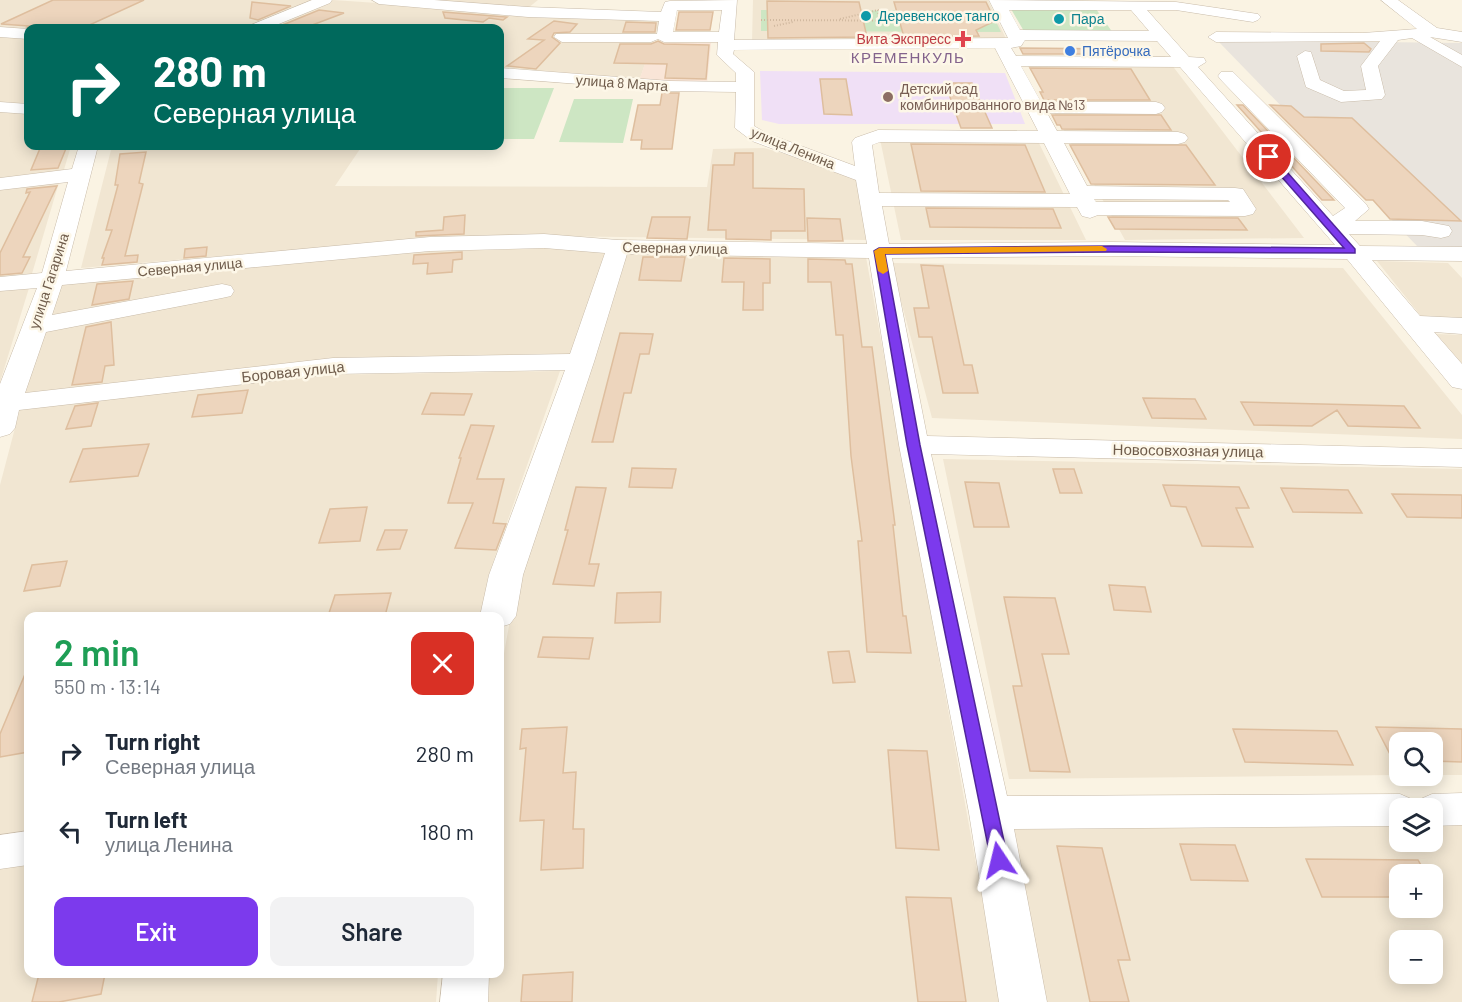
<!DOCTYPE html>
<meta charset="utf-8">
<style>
body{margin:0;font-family:Barlow,sans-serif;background:#f2f2f3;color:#1f2937;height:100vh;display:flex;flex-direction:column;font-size:22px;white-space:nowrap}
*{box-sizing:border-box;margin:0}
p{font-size:20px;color:#747a83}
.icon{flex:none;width:33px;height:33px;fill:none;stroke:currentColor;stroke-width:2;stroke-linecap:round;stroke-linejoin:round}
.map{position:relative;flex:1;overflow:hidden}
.details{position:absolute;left:24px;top:612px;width:480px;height:366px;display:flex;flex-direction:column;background:#fff;border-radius:12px;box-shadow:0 3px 15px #0003}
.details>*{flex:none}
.guide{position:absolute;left:24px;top:24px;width:480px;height:126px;border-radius:12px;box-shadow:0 3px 15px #0003;background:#00695c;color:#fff;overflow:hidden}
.buttons{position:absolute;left:1389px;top:732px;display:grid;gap:12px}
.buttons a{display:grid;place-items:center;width:54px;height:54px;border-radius:12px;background:#fff;box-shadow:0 3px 15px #0003;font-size:30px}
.pin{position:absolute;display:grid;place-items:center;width:51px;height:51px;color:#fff;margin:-26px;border:3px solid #fff;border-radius:50%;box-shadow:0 2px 6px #0007}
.me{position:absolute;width:66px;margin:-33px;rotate:350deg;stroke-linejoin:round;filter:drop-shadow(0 0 4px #0008)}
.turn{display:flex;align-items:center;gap:21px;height:126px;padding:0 30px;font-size:27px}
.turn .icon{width:78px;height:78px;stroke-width:2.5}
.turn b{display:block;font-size:42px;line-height:51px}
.round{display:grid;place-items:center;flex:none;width:63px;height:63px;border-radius:12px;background:#f2f2f3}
.overview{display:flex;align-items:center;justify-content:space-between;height:102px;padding:0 30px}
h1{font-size:36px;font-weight:600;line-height:45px;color:#1e9e55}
.primary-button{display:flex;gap:12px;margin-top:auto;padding:12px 30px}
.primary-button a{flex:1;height:69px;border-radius:12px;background:#7c3aed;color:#fff;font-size:24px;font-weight:600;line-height:69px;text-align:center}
.primary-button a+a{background:#f2f2f3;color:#1f2937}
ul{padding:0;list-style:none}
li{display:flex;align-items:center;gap:18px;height:78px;padding:0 30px}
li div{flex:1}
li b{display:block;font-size:22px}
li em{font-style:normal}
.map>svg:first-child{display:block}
</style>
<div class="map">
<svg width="1462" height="1002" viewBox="0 0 1462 1002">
<rect width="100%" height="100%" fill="#faf3e3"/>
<path fill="#f1e6d2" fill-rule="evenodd" d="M0,0H314L244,28H28V33L0,30Z
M333,0L524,13L661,19L639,81L500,71V28H265Z
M418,0H538L528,8Z
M753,0H988L1008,43L752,42Z
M0,33L28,36V105L0,103Z
M1165,56L1304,238L1125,240L1023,57Z
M0,110L28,111V146H71L63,173L0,182Z
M880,139L1038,141L1086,240H901Z
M112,146H362L335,186L707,187L713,149L764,148L829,166L858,179L867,240L542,236L432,238L81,268Z
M60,179L31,277L0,279V187Z
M542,245L610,253L575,355L334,362L22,397L63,281L423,247Z
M620,253L866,257L1001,1002H480L482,974H500V675L518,577Z
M1377,261L1448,263L1462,278V321L1424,320Z
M891,263L1343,268L1462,415V439L932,418Z
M29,288L0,382V290Z
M1436,334L1462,335V365Z
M560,371L488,577L481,616H28V838L0,842V485L20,409L319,375Z
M943,459L1462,469V775H1433L1432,742H1400L1399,775L1009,779Z
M1399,824L1400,842H1432L1433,824H1462V1002H1041L1009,826ZM1400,874H1432V908H1400ZM1400,940H1432V974H1400Z
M28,858V974H438L436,1002H0V862Z"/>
<path fill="#f9e5d7" d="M652,43H711L707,84L639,81Z"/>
<path fill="#e9e4dd" d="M1217,40L1462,43V249L1419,248Z"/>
<path fill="#f0e0f6" d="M760,71L1005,73L1025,124H779L762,120Z"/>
<path fill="#cde6c3" d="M1011,9H1096L1113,33H1025Z
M761,10L991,11L1001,32L761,31Z
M500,88H554L534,139H500Z
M574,99H633L623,143L559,142Z"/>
<path fill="#edd5bd" stroke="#debe9e" stroke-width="1.5" d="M53,0H144L83,28H30L27,27L29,26L1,24Z
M767,1L859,2L867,37L768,38Z
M252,2L291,6L258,20L250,18Z
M894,2H986L995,21L976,30L979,36L904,37Z
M319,10L344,13L307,27L285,24Z
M443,12L507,17L503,20L489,18L483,22L445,18Z
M679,12H713L710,30H676Z
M554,21L577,24L570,32L554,33L552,37L560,43L536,69L507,66L544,40L528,39Z
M626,22L656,23L655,32H623Z
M658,41L664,44L709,45L706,79L665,78L667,64L614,63L620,44H651Z
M1364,43L1371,49L1369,52L1321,51V44Z
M1020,48L1117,49L1121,54H1023Z
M1030,68L1131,69L1150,100H1044L1040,92H1043Z
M820,79H846L852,115L824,114Z
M945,83H972L992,128H961Z
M662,93H679L672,149H641L642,140H631L638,105H660Z
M1237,105H1243L1334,200H1322Z
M1270,105L1291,106L1304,117L1352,118L1461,221L1390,219L1373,200H1366Z
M1052,115H1161L1171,130L1062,129L1060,125H1057Z
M911,144L1025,145L1045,192L921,191Z
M1070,145H1186L1215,185L1091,184Z
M41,146H67L58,168L31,170Z
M146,152L139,183L143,184L125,256L138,255L137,262L102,265L104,258H102L112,230H106L118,185H115L120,154Z
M735,153H753V188L804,189L805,231H771V240L726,239V230H708L713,165H734Z
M57,186L23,257H30L22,273L0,275V253L30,192L26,193L27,189Z
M926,208L1053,209L1061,228L930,227Z
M465,215L464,234L416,236V232L443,230L444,217Z
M652,217H690L687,239L647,238Z
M1108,217L1238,218L1247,230L1115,229Z
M807,218L840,219L843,241H808Z
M207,247L206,256L184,258L185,249Z
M462,252V259L453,260L452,272L427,274L428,263L413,264L414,255Z
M643,257H685L681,281L639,280Z
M724,258L770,259V283H763V310H743L744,282H722Z
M808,259L845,260L846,264H852L862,347H872L895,525H893L903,616H906L911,653L867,652L858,541H862L851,456L843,335H836L831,282H808Z
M921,265L943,266L964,365H972L978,393H943L932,337H919L914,308H929Z
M133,281L129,299L92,305L97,284Z
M111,322L114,365L105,366L102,382L72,385L86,327Z
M620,333L653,334L649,354H640L631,393H624L613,442H592Z
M248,390L242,413L192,417L198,395Z
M431,393L472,394L464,415L422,414Z
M1143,398L1195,399L1206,419L1152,418Z
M1241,402L1404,406L1420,428L1348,426L1337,410L1312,426L1254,425Z
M98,403L91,426L66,429L75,406Z
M471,425L494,426L477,479H504L493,523L506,524L496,550L455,548L473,503H448L461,458H459Z
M149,444L138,476L70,482L83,449Z
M632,468L676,469L672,488L629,487Z
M1053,469H1074L1082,493H1060Z
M965,482L999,483L1009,527H974Z
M1163,485L1239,487L1249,508H1236L1253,547L1202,546L1186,507L1171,506Z
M576,487L606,488L589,564H599L594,586L553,584L568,530H565Z
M1281,488L1348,490L1362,513L1293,512Z
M1392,494L1462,495V518L1407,517Z
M367,507L360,541L319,543L330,509Z
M385,530H407L400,549L377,550Z
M67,561L60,586L24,591L32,565Z
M1109,585L1145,587L1151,612L1114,610Z
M661,592L660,622L615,623L617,593Z
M391,593L385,616H328L335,595Z
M1004,597L1055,598L1069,654H1042L1070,772L1030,771L1013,686H1022Z
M543,637L593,638L589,659L538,657Z
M849,651L855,682L833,683L828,652Z
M28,667V752L0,757V734Z
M567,727L563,773L576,772L573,829H584L583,868L541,870L544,820L520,821L526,748L520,749L522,729Z
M1376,727L1462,729V762L1432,761V742H1400V760H1393Z
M1233,729L1337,731L1353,765L1245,762Z
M888,750L927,751L939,850L896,848Z
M1180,844L1235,845L1248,881L1191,880Z
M1057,846L1102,848L1130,960H1118L1129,1002H1090Z
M1306,859L1418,860L1426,874H1400V897H1322Z
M906,897L951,898L966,1002H918Z
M573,972L572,1002H521L523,975Z
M39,974H105L101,994L59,1002H32Z"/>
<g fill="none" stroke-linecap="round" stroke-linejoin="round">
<defs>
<path id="minor" d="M312,0H332L330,3L269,28H249L251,25Z
M372,0H434L528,7L661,12L665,2L670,1L737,0L734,40L1008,38L989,0L1176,2L1258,14L1261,17L1258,20L1253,22L1176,10H1147L1189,57L1204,58L1206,62L1198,67L1333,216L1345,208L1221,80L1218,76L1221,72H1233L1366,204L1369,209L1355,221H1422L1449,226L1452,231L1449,236L1441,238L1422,235L1349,234L1360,246L1462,247V261L1372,260L1420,316L1462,318V334L1434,332L1462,364V389L1452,387L1347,259L1111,256L892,258L927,436L1462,449V467L931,454L1007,796L1400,794L1416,801L1432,794L1462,793V825L1432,826V808H1400V826L1014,829L1047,1002H999L969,813L899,445L869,258L627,254L594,362L523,575L516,616L510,624L500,627V616H480L489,575L565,370L333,374L19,410L15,428L10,434L0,437V384L37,288L0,291V277L42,273L68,182L0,190V178L72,169L79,146H98L66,271L430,237L544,234L618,240L867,244L856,180L752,141L735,128L736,92L670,91L500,78V68L670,81L736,82V73L717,55L718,42H664L658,39L651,42H562L554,37L556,34H657L659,21L528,17L379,4ZM677,10H722L719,32H673ZM1009,10H1131L1149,31L1020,30ZM1025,40L1157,41L1171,57L1016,56L1011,48L1021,46ZM995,48L1038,131L878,130L855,138L852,142L855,166L766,133L754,126V72L733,54L734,50ZM1021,66L1180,67L1335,245L1111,242L889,244L882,206L1077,207L1082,216L1090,218L1098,215L1245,216L1253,214L1256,209L1243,189L1235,188L1087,186L1064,143L1178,144L1185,142L1188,138L1185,134L1178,132L1057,131L1047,113L1156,114L1162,112L1165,108L1162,104L1156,102H1041ZM880,142L1044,143L1070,194L879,193L872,145ZM1094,199L1228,200L1230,202H1096ZM544,248L605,253L570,354L333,358L25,393L46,332L222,298L231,296L234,291L231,286L222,284L52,315L62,285L430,251Z
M1381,0H1398L1437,28L1462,32V42L1430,37L1462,55V67L1412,38L1398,40L1378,66L1385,95L1382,99L1341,102L1306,87L1297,56L1305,51L1311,52L1320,80L1344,91L1366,90L1361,66L1380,41L1216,42L1208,37L1216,32L1363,33L1417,29Z
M0,27L28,29V39L0,37Z
M0,102L28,104V114L0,112Z
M28,831V865L0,869V835Z
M443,974H489L488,1002H440Z"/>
</defs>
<use href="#minor" stroke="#c9bcaa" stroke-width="1"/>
<path stroke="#d1b9a0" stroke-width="2" stroke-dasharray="1 2" stroke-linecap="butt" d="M840,19L878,10L879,21
M761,20L986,21
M774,26L793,22"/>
<use href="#minor" fill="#fff" fill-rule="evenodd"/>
</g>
<path fill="#7c3aed" stroke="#51269a" stroke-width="1.5" d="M1266,155H1272L1355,249V253L1111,252L885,254L920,445L1008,860L1005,866L999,868L992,866L907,445L874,251L879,248L1111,246L1344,248L1266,159Z"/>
<path fill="#f59e0b" d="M1102,246L1107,249L1106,251L885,254L888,271L883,274L878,271L874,251L879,248Z"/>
<g fill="#0f9aa8" stroke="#fdf7e8" stroke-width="2">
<circle cx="866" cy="16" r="6"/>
<circle cx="1059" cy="19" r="6"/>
</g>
<path fill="#e0444e" stroke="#fdf7e8" stroke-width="2" d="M960 30h6v6h6v6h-6v6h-6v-6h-6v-6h6z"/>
<circle fill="#3f7fe0" stroke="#fdf7e8" stroke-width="2" cx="1070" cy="51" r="6"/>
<circle fill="#8d6e63" stroke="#fdf7e8" stroke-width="2" cx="888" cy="97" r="6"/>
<g text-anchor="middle" stroke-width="5" stroke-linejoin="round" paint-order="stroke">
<g font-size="14" fill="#0d838f" stroke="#fdf7e8" text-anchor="start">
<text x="878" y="21">Деревенское танго</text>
<text x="1071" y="24">Пара</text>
</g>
<g font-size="14" fill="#be3a42" stroke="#fdf7e8" text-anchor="end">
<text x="951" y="44">Вита Экспресс</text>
</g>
<g font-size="14" fill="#366cbe" stroke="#fdf7e8" text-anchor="start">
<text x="1082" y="56">Пятёрочка</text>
</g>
<g font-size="14" fill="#6f5c4b" stroke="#fdf7e8">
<text transform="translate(622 83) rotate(4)" y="5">улица 8 Марта</text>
<text transform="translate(793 148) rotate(22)" y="5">улица Ленина</text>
<text transform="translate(675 248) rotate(1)" y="5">Северная улица</text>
<text transform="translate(190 267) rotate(-5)" y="5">Северная улица</text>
<text transform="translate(49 281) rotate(-72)" y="5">улица Гагарина</text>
</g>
<g font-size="14" fill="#785e54" stroke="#fdf7e8" text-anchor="start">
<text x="900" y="94">Детский сад<tspan x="900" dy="16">комбинированного вида №13</tspan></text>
</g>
<g font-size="15" letter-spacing="1.5" fill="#83638c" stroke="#fdf7e8">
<text x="908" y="63">КРЕМЕНКУЛЬ</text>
</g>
<g font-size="15" fill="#6f5c4b" stroke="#fdf7e8">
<text transform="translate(293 372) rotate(-6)" y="5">Боровая улица</text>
<text transform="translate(1188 451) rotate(1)" y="5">Новосовхозная улица</text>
</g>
</g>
</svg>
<div class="buttons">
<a><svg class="icon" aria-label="search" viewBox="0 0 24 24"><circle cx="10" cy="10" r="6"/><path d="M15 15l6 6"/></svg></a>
<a><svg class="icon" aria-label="layers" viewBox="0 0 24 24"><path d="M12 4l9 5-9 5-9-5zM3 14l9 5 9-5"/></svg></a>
<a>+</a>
<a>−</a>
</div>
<div class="pin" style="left:1269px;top:157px;background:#d93025"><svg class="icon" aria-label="arrive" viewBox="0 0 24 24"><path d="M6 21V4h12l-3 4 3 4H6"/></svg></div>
<svg class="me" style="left:999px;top:860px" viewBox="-20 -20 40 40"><path d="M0-17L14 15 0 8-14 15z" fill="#7c3aed" stroke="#fff" stroke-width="4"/></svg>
<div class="guide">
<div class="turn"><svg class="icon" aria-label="right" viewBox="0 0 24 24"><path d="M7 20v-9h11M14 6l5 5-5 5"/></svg><div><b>280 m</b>Северная улица</div></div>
</div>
<section class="details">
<div class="overview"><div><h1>2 min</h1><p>550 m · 13:14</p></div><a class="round" style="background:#d93025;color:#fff"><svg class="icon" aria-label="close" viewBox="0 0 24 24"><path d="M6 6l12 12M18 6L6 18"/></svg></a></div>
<ul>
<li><svg class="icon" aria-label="right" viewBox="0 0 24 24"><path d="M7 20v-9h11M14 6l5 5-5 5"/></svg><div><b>Turn right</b><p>Северная улица</p></div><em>280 m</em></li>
<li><svg class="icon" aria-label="left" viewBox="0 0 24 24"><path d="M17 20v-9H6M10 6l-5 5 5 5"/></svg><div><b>Turn left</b><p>улица Ленина</p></div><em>180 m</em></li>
</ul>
<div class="primary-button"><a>Exit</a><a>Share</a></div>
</section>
</div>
